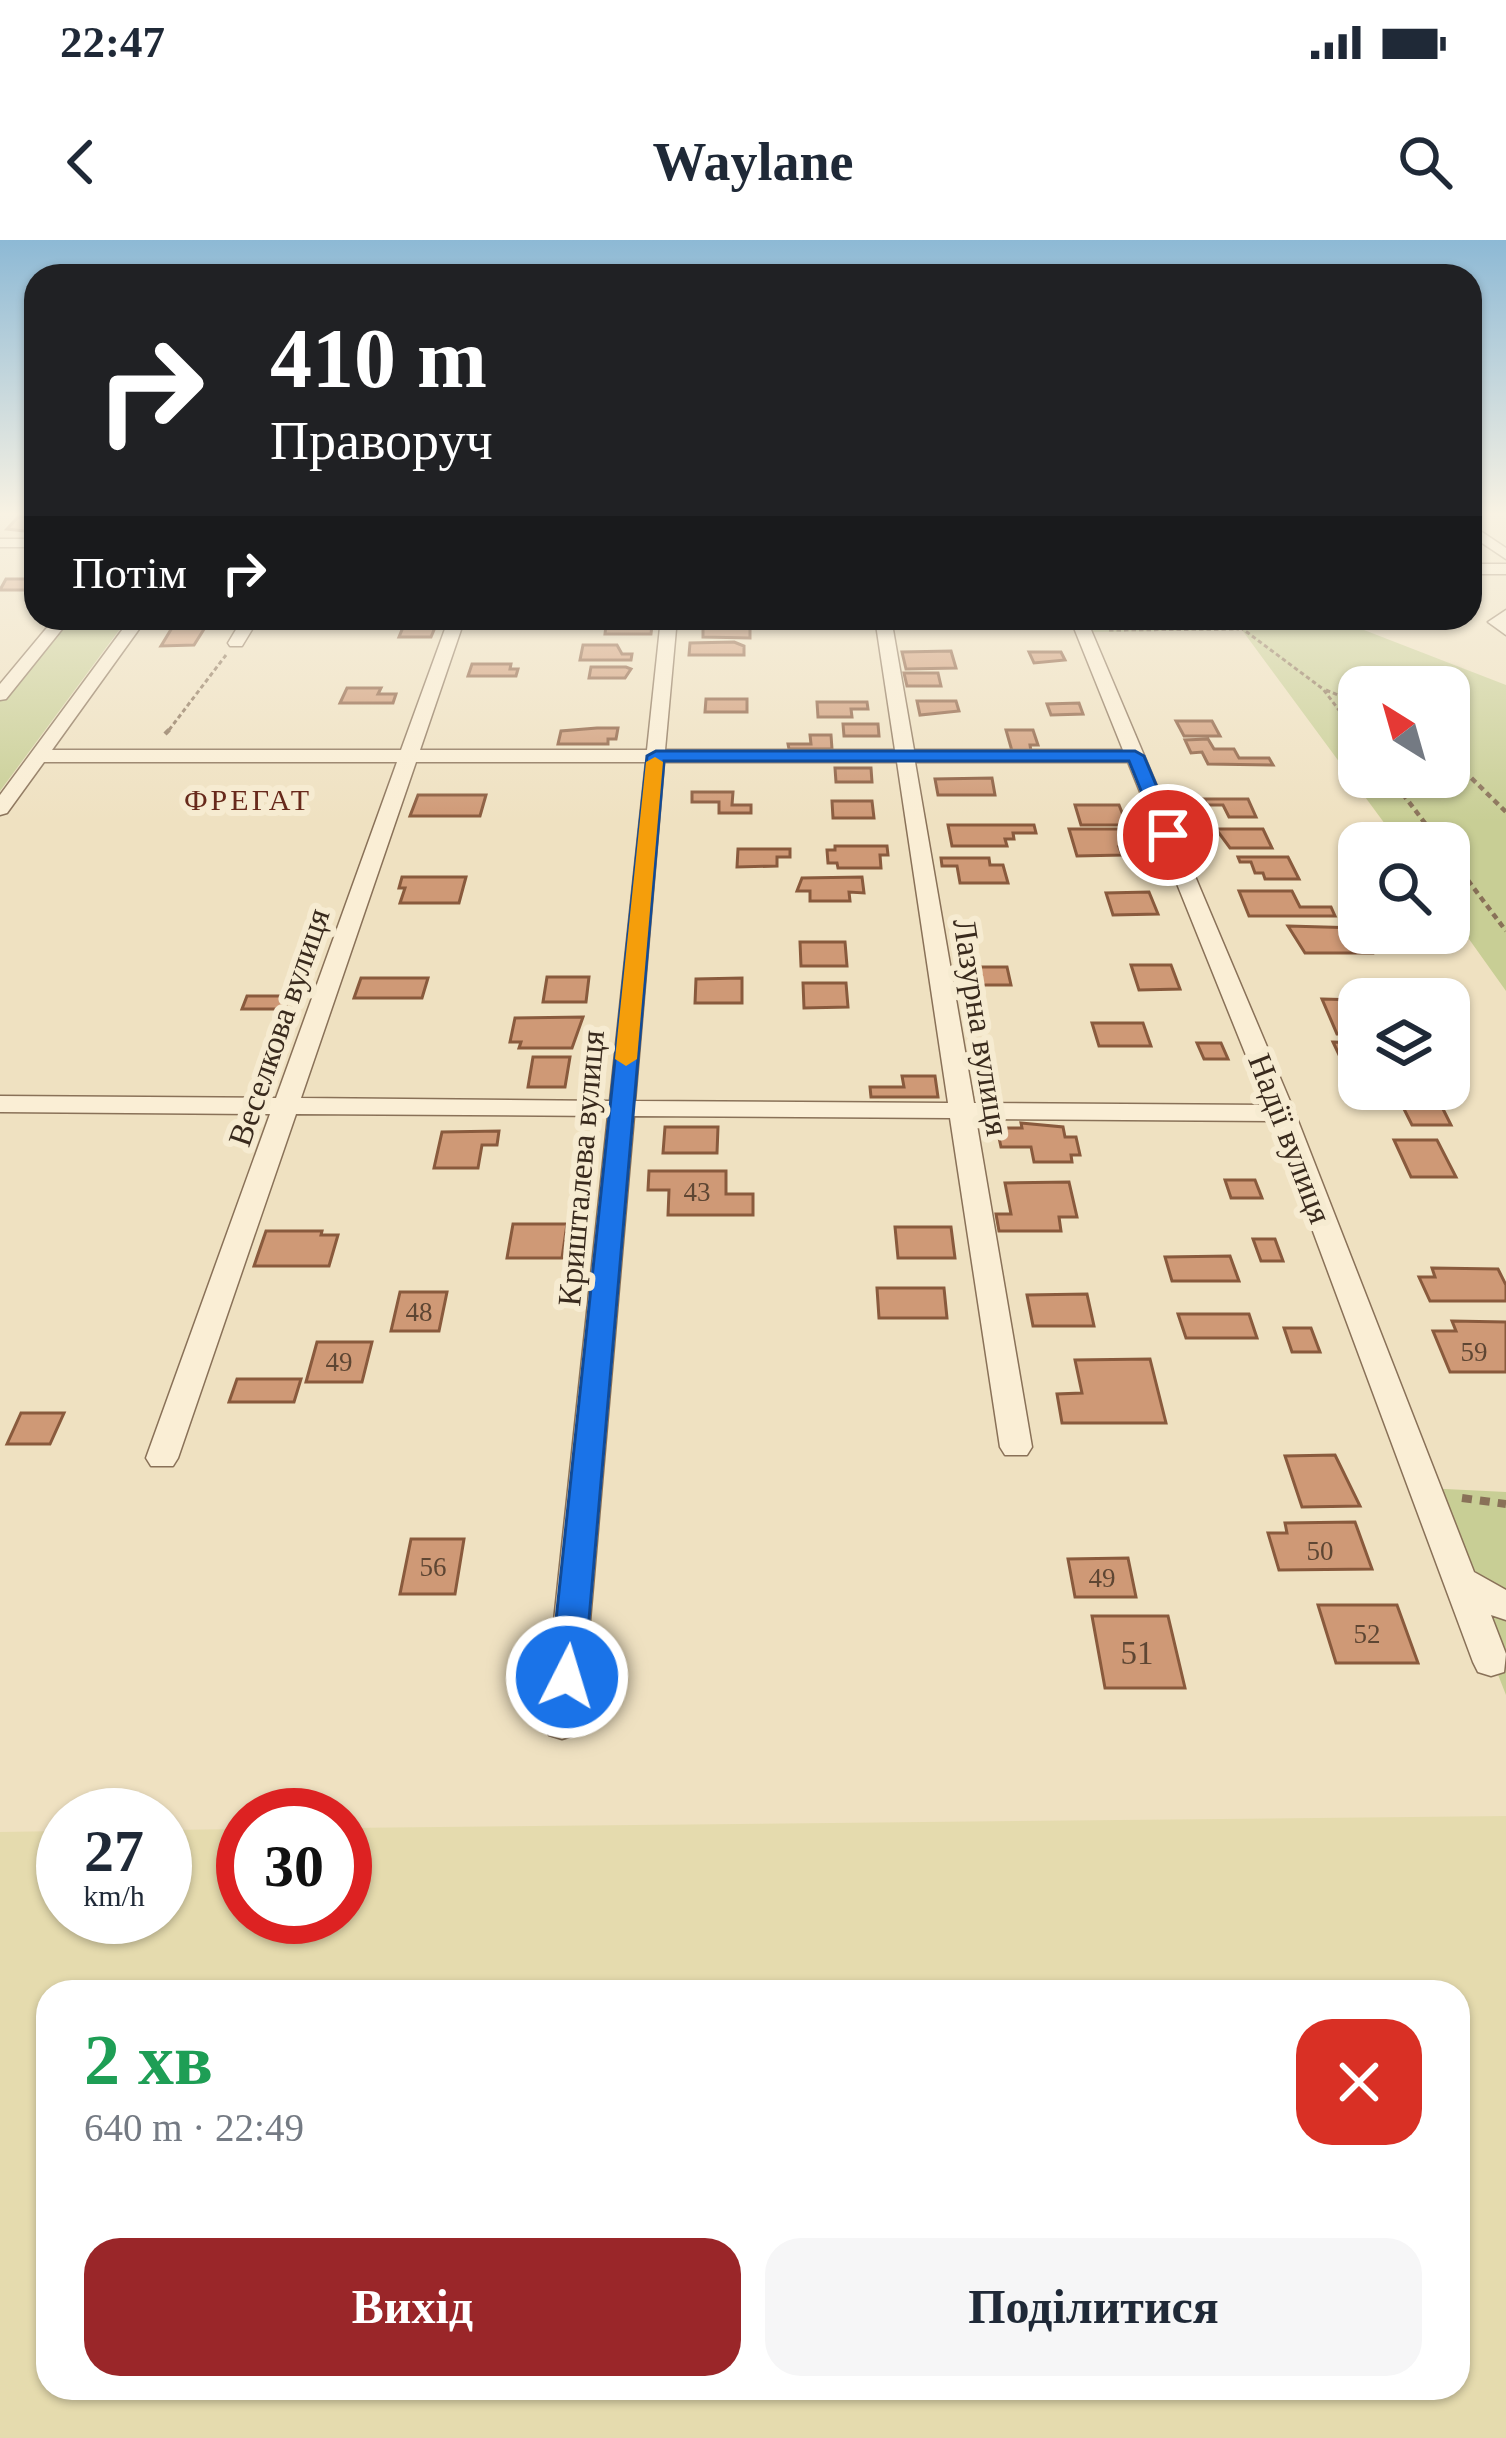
<!DOCTYPE html>
<html lang="uk">
<meta charset="utf-8">
<style>
body{margin:0;font-family:"Times New Roman",serif;background:#f6f6f7;color:#1f2937;height:100vh;display:flex;flex-direction:column;font-size:45px;white-space:nowrap}
*{box-sizing:border-box;margin:0}
p{font-size:39px;color:#747a83}
.icon{flex:none;width:66px;height:66px;fill:none;stroke:currentColor;stroke-width:2;stroke-linecap:round;stroke-linejoin:round}
.map{position:relative;flex:1;overflow:hidden}
.drawer{position:absolute;left:36px;top:1740px;width:1434px;height:420px;display:flex;flex-direction:column;background:#fff;border-radius:36px;box-shadow:0 3px 9px #0004}
.drawer>*{flex:none}
.top-card{position:absolute;left:24px;top:24px;width:1458px;height:366px;border-radius:36px;box-shadow:0 3px 9px #0004;background:#202124;color:#fff;overflow:hidden}
.needle{width:78px;rotate:323deg}
.tools{position:absolute;left:1338px;top:426px;display:grid;gap:24px}
.tools a{display:grid;place-items:center;width:132px;height:132px;border-radius:24px;background:#fff;box-shadow:0 3px 9px #0004;font-size:60px}
.speed{position:absolute;left:36px;top:1548px;display:flex;gap:24px;font-size:60px;font-weight:700;text-align:center}
.speed>*{display:grid;place-content:center;width:156px;height:156px;border-radius:50%;background:#fff;box-shadow:0 3px 9px #0004;line-height:1}
.speed small{font-size:30px;font-weight:400}
.speed .limit{border:18px solid #d22;background:#fff;color:#111}
.pin{position:absolute;display:grid;place-items:center;width:102px;height:102px;color:#fff;margin:-51px;border:6px solid #fff;border-radius:50%;box-shadow:0 3px 12px #0007}
.me{position:absolute;width:132px;margin:-66px;rotate:5deg;stroke-linejoin:round;filter:drop-shadow(0 0 9px #0008)}
.turn{display:flex;align-items:center;gap:42px;height:252px;padding:0 48px;font-size:54px}
.turn .icon{width:156px;height:156px;stroke-width:2.5}
.turn b{display:block;font-size:84px;line-height:102px}
.then{display:flex;align-items:center;height:114px;padding:0 48px;background:#0003;gap:24px;font-size:45px}
.round{display:grid;place-items:center;flex:none;width:126px;height:126px;border-radius:36px;background:#f6f6f7}
.head{display:flex;align-items:center;justify-content:space-between;height:204px;padding:0 48px}
h1{font-size:72px;font-weight:700;line-height:90px;color:#1e9e55}
.action{display:flex;gap:24px;margin-top:auto;padding:24px 48px}
.action a{flex:1;height:138px;border-radius:36px;background:#9a2629;color:#fff;font-size:48px;font-weight:700;line-height:138px;text-align:center}
.action a+a{background:#f6f6f7;color:#1f2937}
.status{display:flex;justify-content:space-between;align-items:center;height:84px;padding:0 60px;background:#fff;direction:ltr}
.status svg{height:33px;fill:currentColor}
header{display:flex;justify-content:space-between;align-items:center;height:156px;padding:0 48px;background:#fff;font-size:54px;font-weight:700}
.map>svg:first-child{display:block}
</style>
<div class="status"><b>22:47</b><svg viewBox="0 0 49 12"><path d="M0 12V9h3v3zM5 12V6h3v6zM10 12V3h3v9zM15 12V0h3v12zM26 1h20v11H26zM47 4h2v5h-2z"/></svg></div>
<header><svg class="icon" aria-label="back" viewBox="0 0 24 24"><path d="M15 5l-7 7 7 7"/></svg>Waylane<svg class="icon" aria-label="search" viewBox="0 0 24 24"><circle cx="10" cy="10" r="6"/><path d="M15 15l6 6"/></svg></header>
<div class="map">
<svg width="1506" height="2198" viewBox="0 0 1506 2198">
<rect width="100%" height="100%" fill="#efe1c1"/>
<path fill="#e5dbae" fill-rule="evenodd" d="M1506,1576V2198H0V1592L63,1591V1677H165V1590L243,1589V1677H345V1588ZM48,1752H1458V2148H48Z"/>
<path fill="#c8ce95" fill-rule="evenodd" d="M63,378H128L0,551V455Z
M1078,378H1333L1506,445V751L1449,671V603H1399L1242,390L1084,392ZM1359,447H1449V537H1359Z
M1425,1248L1506,1252V1455Z"/>
<path fill="#cf9976" stroke="#895a3d" stroke-width="3" d="M36,276L34,292L7,289L18,277Z
M6,339H36V350H0Z
M178,378H211L194,405L161,406Z
M404,385H436L431,397H399Z
M606,385H652L651,394H605Z
M703,386H750V398L703,397Z
M734,402L744,406V415H689L690,403Z
M583,405H617L622,414H632L631,420H580Z
M951,411L956,428L906,429L902,412Z
M1029,412H1061L1065,420L1034,423Z
M472,424H511L510,429H518L516,436H468Z
M591,427H626L631,429L625,438H589Z
M904,433H938L941,446H907Z
M347,448H381L378,454H396L393,463H340Z
M706,459H747V472H705Z
M917,461H956L959,471L920,475Z
M817,462H867L868,469H851L852,477H818Z
M1079,463L1083,474L1051,475L1047,464Z
M1176,481H1212L1220,496H1184Z
M843,484H878L879,496H844Z
M597,488H618L616,499H608V504H558L561,491Z
M1006,490H1033L1038,505H1030L1031,511H1012Z
M810,495H831L832,509H789L788,504H811Z
M1208,499L1214,509H1234L1239,518H1269L1273,525L1208,524L1202,512L1191,513L1185,500Z
M835,528H871L872,542H836Z
M992,538L995,555H938L935,539Z
M692,552H733L732,565H751V573H719V562H692Z
M418,555H486L480,576H410Z
M1204,559H1248L1256,577H1229L1223,565H1207Z
M832,561H872L874,578H833Z
M1075,565H1119L1127,585H1081Z
M948,585H1034L1036,593H1013L1014,599H1005L1007,606H952Z
M1069,589H1119L1126,607H1119L1122,615L1077,616Z
M1216,589H1263L1272,608H1230Z
M835,606H887L888,615H880L881,628H838L837,623H828L827,610H835Z
M738,609H790V617H777V626L737,627Z
M1238,617H1288L1299,639H1265L1263,633H1255L1251,622H1240Z
M941,618H989L990,625H1003L1008,643H960L957,626H942Z
M402,637H466L459,663H400L405,648H399Z
M862,637L864,653L849,652L850,661H810V651H797L802,638Z
M1239,651H1292L1300,667H1331L1335,676H1249Z
M1149,652L1158,674L1113,675L1106,653Z
M1288,686L1359,688L1372,713H1305Z
M800,702H845L847,726H801Z
M1131,725H1171L1180,749L1139,750Z
M966,727H1007L1011,745H969Z
M547,737H589L586,762H543Z
M361,738H428L422,758H354Z
M742,738V763H695L696,739Z
M803,743H846L848,767L804,768Z
M247,756H289L285,769H242Z
M1322,759L1359,760V794H1337Z
M583,777L572,808H519L521,802H510L515,778Z
M1092,783H1143L1151,806H1099Z
M1333,802L1359,803V819H1341Z
M1197,803H1221L1228,819H1204Z
M533,817H570L565,847H528Z
M902,836H935L938,857H871L870,847H904Z
M1367,850H1422L1429,865H1441L1451,885H1412L1401,863H1374Z
M1021,883L1063,887L1065,897H1076L1080,915H1071L1072,922H1034L1031,907H1001L997,888H1022Z
M665,887H718L717,913H663Z
M499,891L497,905H482L478,928H434L442,892Z
M1394,900H1437L1456,937H1411Z
M649,931H726V954H753V975H668L669,950H648Z
M1225,940H1255L1262,958H1231Z
M1069,942L1077,977H1059L1061,991H999L996,974H1011L1005,943Z
M513,984H567L562,1018H507Z
M895,987H951L955,1018H898Z
M266,991H322L321,995H338L329,1026H254Z
M1253,999H1275L1283,1021H1261Z
M1230,1016L1239,1041H1172L1165,1017Z
M1432,1028L1498,1029L1506,1045V1061H1430L1419,1037H1435Z
M877,1048H944L947,1078H879Z
M400,1052H447L439,1091H391Z
M1087,1054L1094,1086H1033L1027,1055Z
M1178,1074H1249L1257,1098H1186Z
M1452,1081L1506,1082V1132H1450L1433,1091H1456Z
M1284,1088H1311L1320,1112H1292Z
M317,1102H372L362,1142H306Z
M1150,1119L1166,1183H1062L1057,1154L1082,1153L1075,1120Z
M237,1139H301L294,1162H229Z
M21,1173H64L50,1204H7Z
M1335,1215L1360,1266L1302,1267L1285,1216Z
M1355,1282L1372,1329L1279,1330L1268,1293H1287L1285,1283Z
M411,1299H464L455,1354H400Z
M1128,1318L1136,1357H1075L1068,1319Z
M1318,1365H1397L1418,1423H1336Z
M1092,1376H1168L1185,1448H1105Z"/>
<g fill="none" stroke-linecap="round" stroke-linejoin="round">
<defs>
<path id="minor" d="M1470,284L1506,308V319L1470,295Z
M0,299H36V307H0Z
M1470,324H1506V334H1470Z
M1506,370V395L1488,382Z
M55,378H71L6,459L0,460V444Z
M131,378H147L52,510H401L449,378H465L420,510H647L661,378H677L665,510H895L875,378H891L914,510H1123L1070,378H1086L1295,873L1474,1332L1506,1350V1380L1491,1375L1506,1414L1504,1432L1491,1436L1478,1432L1473,1422L1272,881L976,879L1032,1207L1027,1215H1005L1000,1207L950,878L634,876L581,1484L575,1495L562,1499L549,1495L543,1484L608,876L296,874L178,1218L173,1226H151L146,1218L270,874L0,872V856L276,858L397,522H44L7,573L0,575V555ZM416,522H646L610,861L301,858ZM664,522H897L948,863L635,861ZM915,522H1128L1266,865L974,863Z
M243,378H259L242,406H230L228,403Z"/>
</defs>
<use href="#minor" stroke="#897158" stroke-width="3"/>
<path stroke="#897158" stroke-width="3" stroke-dasharray="4.5 3" stroke-linecap="butt" d="M1228,378L1323,449L1354,490
M1109,390L1239,389
M1326,450L1359,464
M169,490L226,415"/>
<path stroke="#897158" stroke-width="4.5" stroke-dasharray="6 4.5" stroke-linecap="butt" d="M1351,487L1359,497
M165,494L172,487
M1449,516L1506,572
M1390,537L1440,603
M1449,615L1506,691"/>
<path stroke="#897158" stroke-width="8" stroke-dasharray="10 8" stroke-linecap="butt" d="M1462,1258L1506,1264"/>
<use href="#minor" fill="#faeed5" fill-rule="evenodd"/>
</g>
<linearGradient id="sky" x2="0" y2="1"><stop stop-color="#8db9d5"/><stop offset="0.47" stop-color="#f8f2e3"/><stop offset="1" stop-color="#f8f2e3" stop-opacity="0"/></linearGradient>
<rect width="1506" height="582" fill="url(#sky)"/>
<path fill="#1a73e8" stroke="#114b97" stroke-width="3" d="M656,511H1135L1144,516L1177,595L1168,601L1159,595L1129,521H664L584,1437L579,1446L567,1450L555,1446L550,1437L647,516Z"/>
<path fill="#f59e0b" d="M655,517L663,522L637,819L626,826L615,819L646,522Z"/>
<g text-anchor="middle" stroke-width="12" stroke-linejoin="round" paint-order="stroke">
<g font-size="27" fill="#5e4633">
<text x="697" y="961">43</text>
<text x="419" y="1081">48</text>
<text x="1474" y="1121">59</text>
<text x="339" y="1131">49</text>
<text x="1320" y="1320">50</text>
<text x="433" y="1336">56</text>
<text x="1102" y="1347">49</text>
<text x="1367" y="1403">52</text>
</g>
<g font-size="30" letter-spacing="3" fill="#67291b" stroke="#f6ebd1">
<text x="248" y="570">ФРЕГАТ</text>
</g>
<g font-size="33" fill="#392a1d" stroke="#f6ebd1">
<text transform="translate(278 787) rotate(-71)" y="12">Веселкова вулиця</text>
<text transform="translate(982 787) rotate(81)" y="12">Лазурна вулиця</text>
<text transform="translate(1291 898) rotate(69)" y="12">Надії вулиця</text>
<text transform="translate(580 928) rotate(-85)" y="12">Кришталева вулиця</text>
</g>
<g font-size="33" fill="#5e4633">
<text x="1137" y="1424">51</text>
</g>
</g>
</svg>
<div class="tools">
<a><svg class="needle" viewBox="-14 -14 28 28"><path d="M0-13l5 13h-10z" fill="#e53935"/><path d="M0 13l5-13h-10z" fill="#747a83"/></svg></a>
<a><svg class="icon" aria-label="search" viewBox="0 0 24 24"><circle cx="10" cy="10" r="6"/><path d="M15 15l6 6"/></svg></a>
<a><svg class="icon" aria-label="layers" viewBox="0 0 24 24"><path d="M12 4l9 5-9 5-9-5zM3 14l9 5 9-5"/></svg></a>
</div>
<div class="speed"><div>27<small>km/h</small></div><div class="limit">30</div></div>
<div class="pin" style="left:1168px;top:595px;background:#d93025"><svg class="icon" aria-label="arrive" viewBox="0 0 24 24"><path d="M6 21V4h12l-3 4 3 4H6"/></svg></div>
<svg class="me" style="left:567px;top:1437px" viewBox="-20 -20 40 40"><circle r="17" fill="#1a73e8" stroke="#fff" stroke-width="3"/><path d="M0-11L8 9 0 5-8 9z" fill="#fff"/></svg>
<div class="top-card">
<div class="turn"><svg class="icon" aria-label="right" viewBox="0 0 24 24"><path d="M7 20v-9h11M14 6l5 5-5 5"/></svg><div><b>410 m</b>Праворуч</div></div>
<div class="then">Потім<svg class="icon" aria-label="right" viewBox="0 0 24 24"><path d="M7 20v-9h11M14 6l5 5-5 5"/></svg></div>
</div>
<section class="drawer">
<div class="head"><div><h1>2 хв</h1><p>640 m · 22:49</p></div><a class="round" style="background:#d93025;color:#fff"><svg class="icon" aria-label="close" viewBox="0 0 24 24"><path d="M6 6l12 12M18 6L6 18"/></svg></a></div>
<div class="action"><a>Вихід</a><a>Поділитися</a></div>
</section>
</div>
